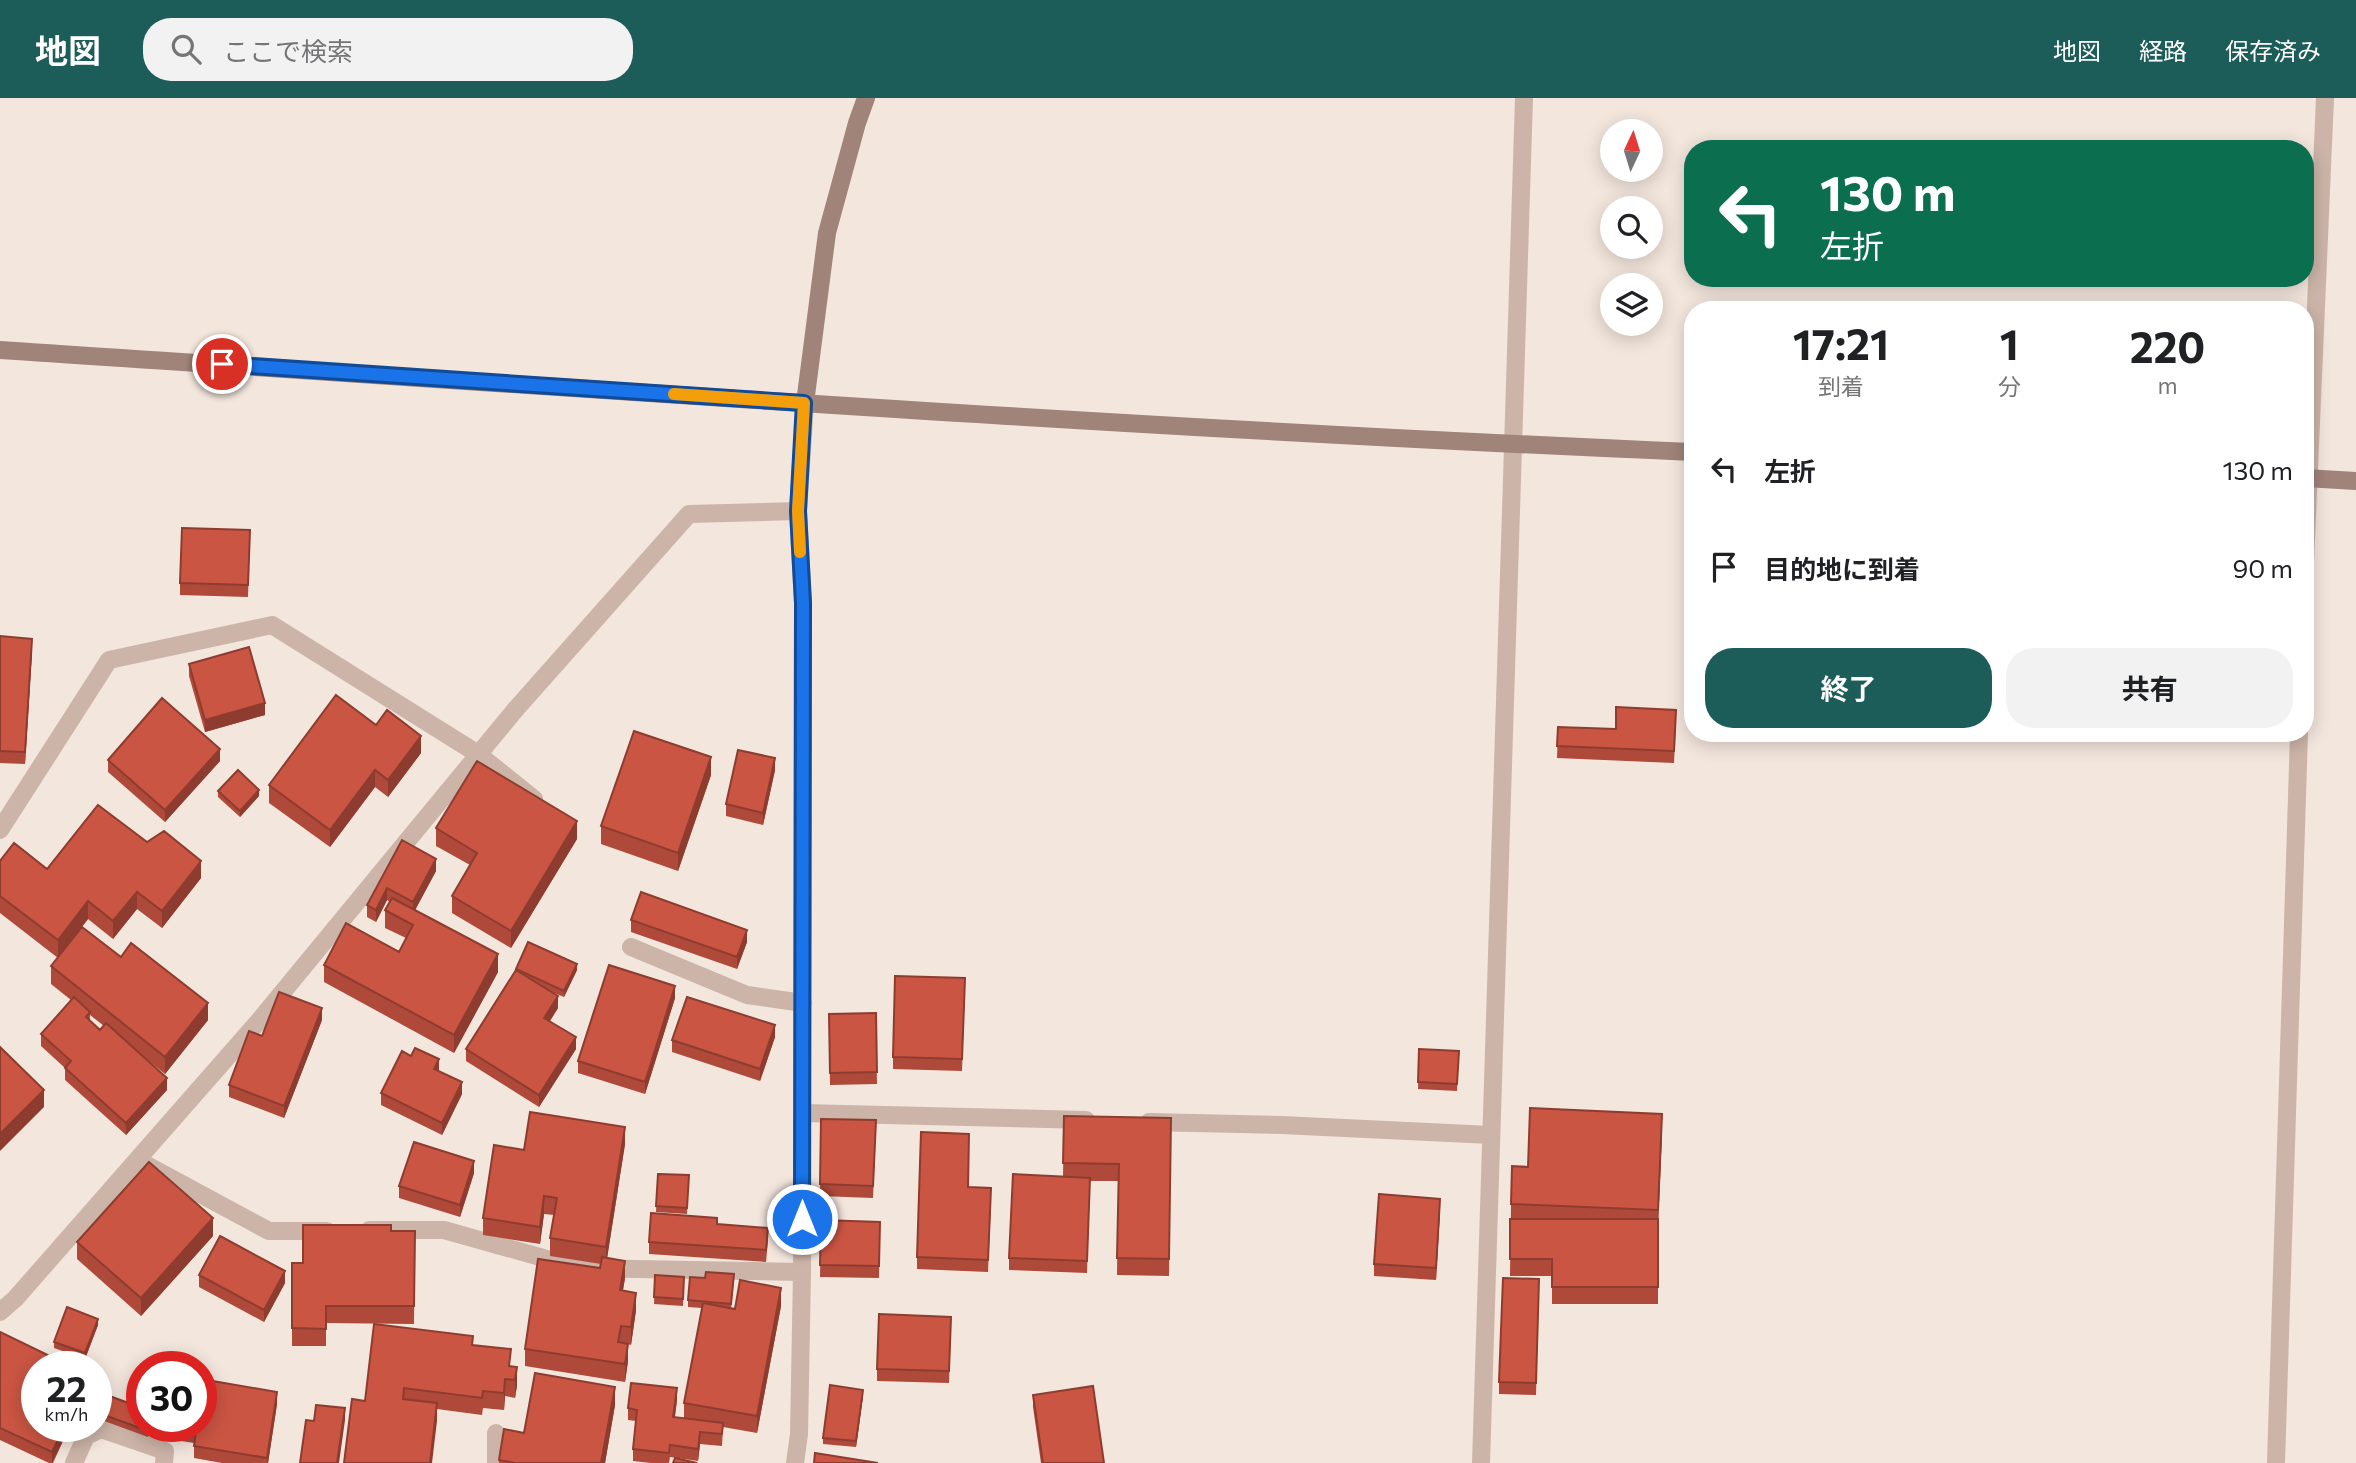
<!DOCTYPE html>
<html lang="ja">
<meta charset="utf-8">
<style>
body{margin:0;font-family:Commissioner,"Noto Sans JP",sans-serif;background:#f2f2f2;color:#202124;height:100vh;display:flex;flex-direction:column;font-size:26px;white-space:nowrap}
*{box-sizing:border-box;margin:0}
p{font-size:23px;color:#757577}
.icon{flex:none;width:38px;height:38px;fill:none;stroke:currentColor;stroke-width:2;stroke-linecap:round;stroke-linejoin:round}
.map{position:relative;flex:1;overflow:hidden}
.side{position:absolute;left:1684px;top:203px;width:630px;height:441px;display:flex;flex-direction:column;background:#fff;border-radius:28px;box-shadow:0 4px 18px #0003}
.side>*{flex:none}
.guide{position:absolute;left:1684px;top:42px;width:630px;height:147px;border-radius:28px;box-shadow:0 4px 18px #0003;background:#0b6e4f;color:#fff;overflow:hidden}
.needle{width:46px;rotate:4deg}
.fabs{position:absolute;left:1600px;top:21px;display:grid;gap:14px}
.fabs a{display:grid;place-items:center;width:63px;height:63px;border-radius:50%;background:#fff;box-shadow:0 4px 18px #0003;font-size:35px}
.speed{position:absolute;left:21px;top:1253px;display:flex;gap:14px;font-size:35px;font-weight:700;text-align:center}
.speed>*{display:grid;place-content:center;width:91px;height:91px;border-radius:50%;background:#fff;box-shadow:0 4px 18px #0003;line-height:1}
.speed small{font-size:18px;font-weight:400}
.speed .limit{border:10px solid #d22;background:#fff;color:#111}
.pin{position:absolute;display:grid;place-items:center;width:60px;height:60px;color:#fff;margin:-30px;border:4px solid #fff;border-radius:50%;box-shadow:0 2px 7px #0007}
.me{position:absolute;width:77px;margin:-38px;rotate:0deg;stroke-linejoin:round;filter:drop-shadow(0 0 5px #0008)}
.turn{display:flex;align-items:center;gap:24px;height:147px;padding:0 21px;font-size:32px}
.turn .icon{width:91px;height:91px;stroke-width:2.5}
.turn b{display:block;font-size:49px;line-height:60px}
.eta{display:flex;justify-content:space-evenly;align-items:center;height:119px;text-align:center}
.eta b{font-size:42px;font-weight:700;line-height:49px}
.cta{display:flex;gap:14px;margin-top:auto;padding:14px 21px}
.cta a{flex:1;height:80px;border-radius:28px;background:#1c5c59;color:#fff;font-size:28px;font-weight:700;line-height:80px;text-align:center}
.cta a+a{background:#f2f2f2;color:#202124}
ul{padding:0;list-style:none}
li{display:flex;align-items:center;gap:21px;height:98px;padding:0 21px}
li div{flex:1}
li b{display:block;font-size:26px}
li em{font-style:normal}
header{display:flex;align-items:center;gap:42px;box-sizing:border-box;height:98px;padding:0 35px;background:#1c5c59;color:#fff}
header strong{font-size:33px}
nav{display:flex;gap:38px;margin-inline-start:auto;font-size:24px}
.search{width:490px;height:63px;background:#f2f2f2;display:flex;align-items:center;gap:18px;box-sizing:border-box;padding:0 24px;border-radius:28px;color:#757577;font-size:26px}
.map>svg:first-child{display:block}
</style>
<header>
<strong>地図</strong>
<div class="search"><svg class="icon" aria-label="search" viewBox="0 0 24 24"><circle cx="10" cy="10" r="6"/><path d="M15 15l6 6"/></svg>ここで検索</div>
<nav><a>地図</a><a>経路</a><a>保存済み</a></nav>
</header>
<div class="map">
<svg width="2356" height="1365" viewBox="0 0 2356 1365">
<rect width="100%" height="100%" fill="#f3e6dd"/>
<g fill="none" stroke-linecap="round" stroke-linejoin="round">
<path stroke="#ccb4a8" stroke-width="18" d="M2305,464L2325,0
M0,732L109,562L272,527L478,656L534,701
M631,849L747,897L803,905
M803,1015L1086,1022
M1149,1024L1282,1027L1491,1037
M141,1064L269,1133H327
M369,1132H444L579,1170L802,1174
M0,1214L15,1201L258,924L515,612L689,416L798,413
M496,1335V1365
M74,1365L86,1338L101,1331L165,1353L164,1365
M795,1365L799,1336L802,1174L803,505L798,413L805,305
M1481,1365L1524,0
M2276,1365L2299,635"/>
<path stroke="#a08379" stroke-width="18" d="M0,252C564,289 1128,330 1692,354
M805,305L827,135L857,25L866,0
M2305,380L2356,383"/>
</g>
<path fill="#af493a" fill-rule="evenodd" d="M250,432L248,499L180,497V485Z
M0,538L32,553L25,666L0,665Z
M189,566L265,617L205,634L189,578Z
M1676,624L1674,665L1557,660L1558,629L1616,631Z
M376,627L421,655L388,699L375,689L330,749L269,705V687Z
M108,662L220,663L165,724L108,674Z
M775,672L763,727L726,718V706Z
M711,677L678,773L601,746V728Z
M218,693L259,698L240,719L218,699Z
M436,730L577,741L511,850L452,815V798L470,767L436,748Z
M402,742L436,773L415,812L498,874L454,955L324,884V867L399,854L406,840L385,830V812L390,804L387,802L376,824L367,819V807Z
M147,744L201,780L162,830L137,811L113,841L88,821L68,847L121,859L208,922L165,976L144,959L167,992L126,1037L65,982V970L41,948V936L71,902L51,886V868L58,860L0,815V763L47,771ZM90,917L104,928L100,932L90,923Z
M631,822L747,844L737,871L631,834Z
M516,871L577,872L564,899L547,892L558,910L550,923L576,951L539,1009L466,963V951Z
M965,892L962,973L893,971V959Z
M675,900L645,996L578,975V963Z
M876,915L877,986L830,987L829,916Z
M322,922L284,1020L229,999V987L262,938Z
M775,939L760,983L672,954V942Z
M1419,951L1459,953L1457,993L1418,991Z
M439,973L462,996L442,1037L381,1007V995Z
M1064,1018L1171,1020L1169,1178L1117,1177L1118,1083H1090L1087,1175L1009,1172V1160L1063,1079Z
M821,1021L876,1034L873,1100L820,1098Z
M1662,1033L1658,1129V1206H1552V1178H1510L1511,1106Z
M625,1046L607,1160L625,1180L623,1192L636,1212L631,1247L628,1246V1263L625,1284L525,1268V1251L600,1170L601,1166L550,1158V1140L554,1117L544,1116L540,1146L483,1137V1120L524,1052Z
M474,1075L460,1119L399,1100V1088Z
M658,1076L689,1077L687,1116L656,1114Z
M968,1089L991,1102L988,1174L917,1171V1159Z
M1440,1113L1436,1182L1374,1178V1166Z
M821,1122L880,1124L879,1180L820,1179Z
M717,1126L768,1142L766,1164L649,1156V1144Z
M391,1133H415L414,1226L326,1225V1248H292V1165H303Z
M213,1138L141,1218L77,1161V1144Z
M199,1177L285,1185L264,1224L199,1189Z
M655,1177L684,1179L683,1208L654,1206Z
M1539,1181L1536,1297L1499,1296V1284Z
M734,1182L731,1211H735L781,1208L757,1335L723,1329L722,1348L700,1346L698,1363L670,1359L669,1365H651L633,1363V1351L636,1323L628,1322V1310L677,1302L675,1319L684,1320V1305L702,1210L688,1209V1202Z
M98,1227L85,1261L54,1250V1244Z
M951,1231L949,1285L877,1283V1271Z
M0,1234L58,1269H37L70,1328L53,1365H49L0,1342Z
M473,1247L511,1268L517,1287L515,1300L505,1298L504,1312L483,1310L482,1317L437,1311V1323L365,1303Z
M96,1293L142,1328H152L148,1339L96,1320Z
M1033,1297L1104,1365H1041L1033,1309Z
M863,1298L856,1349L823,1346V1340Z
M277,1306L268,1365H222L194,1360V1345L175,1342V1328Z
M615,1307L605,1365H499V1362L524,1335Z"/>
<path fill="#8e3c2f" d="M32,541V553L25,666V654Z
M265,605V617L205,634V622Z
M421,638V655L388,699V682Z
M220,651V663L165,724V712Z
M711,659V677L678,773V755Z
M775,660V672L763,727V715Z
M375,672V689L330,749V732Z
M259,692V698L240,719V713Z
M577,723V741L511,850V833Z
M436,761V773L413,816V804Z
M201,763V780L162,830V813Z
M387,790V802L376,824V812Z
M137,794V811L113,841V823Z
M88,803V821L58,860V842Z
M747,832V844L737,871V859Z
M498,856V874L454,955V937Z
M577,866V872L564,899V893Z
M675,888V900L645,996V984Z
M558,898V910L544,932V920Z
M208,905V922L165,976V959Z
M322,910V922L284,1020V1008Z
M775,927V939L760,983V971Z
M576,939V951L539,1009V997Z
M439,961V973L434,971Z
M167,980V992L126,1037V1025Z
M462,984V996L442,1037V1025Z
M44,992V1009L0,1053V1036Z
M1662,1016V1033L1658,1129V1112Z
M625,1029V1046L606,1167V1149Z
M474,1063V1075L460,1119V1107Z
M544,1098V1116L540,1146V1129Z
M1440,1101V1113L1436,1182V1170Z
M213,1120V1138L141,1218V1200Z
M625,1163V1180L620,1209V1192Z
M285,1173V1185L264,1224V1212Z
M781,1190V1208L757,1335V1318Z
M636,1195V1212L631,1247V1229Z
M98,1221V1227L85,1261V1255Z
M628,1246V1263L625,1284V1266Z
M517,1269V1287L515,1300V1282Z
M505,1281V1298L504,1312V1295Z
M615,1289V1307L605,1365H601Z
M677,1290V1302L673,1331V1319Z
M863,1292V1298L856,1349V1343Z
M277,1294V1306L268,1365H267Z
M437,1305V1323L432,1365H430Z
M345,1310V1322L339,1365H337Z
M65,1328H70L52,1365V1354Z
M700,1334V1346L698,1363V1351Z"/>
<path fill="#cb5543" stroke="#8e3c2f" stroke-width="2" d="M182,430L250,432L248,487L180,485Z
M0,538L32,541L25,654L0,653Z
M249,549L265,605L205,622L189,566Z
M336,597L376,627L387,612L421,638L388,682L375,672L330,732L269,687Z
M162,600L220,651L165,712L108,662Z
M1616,609L1676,612L1674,653L1557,648L1558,629L1616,631Z
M634,633L711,659L678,755L601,728Z
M738,652L775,660L763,715L726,706Z
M477,663L577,723L511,833L452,798L477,755L436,730Z
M238,672L259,692L240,713L218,693Z
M98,707L147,744L164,733L201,763L162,813L137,794L113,823L88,803L58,842L0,798V763L14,745L47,771Z
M402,742L436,761L413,804L387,790L376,812L367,807Z
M641,794L747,832L737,859L631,822Z
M392,800L498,856L454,937L324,867L346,825L399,854L413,827L385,812Z
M82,829L121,859L131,845L208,905L165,959L51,868Z
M528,844L577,866L564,893L516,871Z
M609,867L675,888L645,984L578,963Z
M516,872L558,898L544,920L576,939L539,997L466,951Z
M895,878L965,880L962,961L893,959Z
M279,894L322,910L284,1008L229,987L249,933L262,938Z
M74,899L90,914L86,919L100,932L106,925L167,980L126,1025L65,970L71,963L41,936Z
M687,899L775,927L760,971L672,942Z
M876,915L877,974L830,975L829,916Z
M0,949L44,992L0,1036Z
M415,950L439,961L434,971L462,984L442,1025L381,995L402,953L411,958Z
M1419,951L1459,953L1457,986L1418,984Z
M1530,1010L1662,1016L1658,1112L1511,1106L1512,1068L1528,1069Z
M530,1014L625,1029L606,1149L550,1140L557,1100L544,1098L540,1129L483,1120L494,1047L524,1052Z
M1064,1018L1171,1020L1169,1161L1117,1160L1119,1066L1063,1065Z
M821,1021L876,1022L873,1088L820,1086Z
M921,1034L969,1036L968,1089L991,1090L988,1162L917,1159Z
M414,1044L474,1063L460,1107L399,1088Z
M149,1064L213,1120L141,1200L77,1144Z
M658,1076L689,1077L687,1110L656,1108Z
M1013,1076L1090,1080L1087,1163L1009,1160Z
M1379,1096L1440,1101L1436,1170L1374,1166Z
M651,1115L717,1120V1126L768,1130L766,1152L649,1144Z
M1510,1121H1658V1189H1552V1161H1510Z
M821,1122L880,1124L879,1168L820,1167Z
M303,1127H391V1133H415L414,1208H326V1231L292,1230V1165H303Z
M220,1138L285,1173L264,1212L199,1177Z
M602,1159L625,1163L620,1192L636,1195L631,1229L621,1228L618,1244L628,1246L625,1266L525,1251L538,1161L600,1170Z
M706,1174L734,1176L731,1206L688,1202L690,1179L705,1180Z
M655,1177L684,1179L683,1201L654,1199Z
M1503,1180L1539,1181L1536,1285L1499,1284Z
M740,1182L781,1190L757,1318L684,1305L703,1205L735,1211Z
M67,1209L98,1221L85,1255L54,1244Z
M879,1216L951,1219L949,1273L877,1271Z
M374,1226L473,1238L472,1247L511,1251L509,1268L517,1269L515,1282L505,1281L504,1295L483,1293L482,1300L404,1290L403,1301L437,1305L430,1365H344L352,1301L365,1303Z
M0,1234L58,1262L55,1269H37V1328H65L52,1354L0,1330Z
M535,1275L615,1289L601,1365H515L499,1362L504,1331L524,1335Z
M201,1281L277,1294L267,1360L194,1348L196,1333L175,1330V1328H201Z
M631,1285L677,1290L673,1319L723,1325L722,1336L700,1334L698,1351L670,1347L669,1355L633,1351L637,1312L628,1310Z
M830,1287L863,1292L856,1343L823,1340Z
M1093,1288L1104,1365H1043L1033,1297Z
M96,1293L142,1310V1328H150L148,1333L96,1314Z
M316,1307L345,1310L337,1365H300L306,1322L314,1323Z
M815,1355L878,1365H814Z
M675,1360L697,1365H673Z"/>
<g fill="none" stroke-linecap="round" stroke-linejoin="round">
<defs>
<path id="route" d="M222,266L804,305L798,413L803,505L802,1121"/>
</defs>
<use href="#route" stroke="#114b97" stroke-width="18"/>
<use href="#route" stroke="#1a73e8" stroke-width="12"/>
<path stroke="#f59e0b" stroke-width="12" d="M674,296L804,305L798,413L800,454"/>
</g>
</svg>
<div class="fabs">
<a><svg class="needle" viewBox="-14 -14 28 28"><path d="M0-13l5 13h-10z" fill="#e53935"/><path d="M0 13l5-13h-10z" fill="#757577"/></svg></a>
<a><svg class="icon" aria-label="search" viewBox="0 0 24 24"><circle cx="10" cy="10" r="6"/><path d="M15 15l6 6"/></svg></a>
<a><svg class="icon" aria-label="layers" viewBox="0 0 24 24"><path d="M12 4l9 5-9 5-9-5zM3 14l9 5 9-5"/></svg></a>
</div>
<div class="speed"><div>22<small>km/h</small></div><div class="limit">30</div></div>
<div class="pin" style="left:222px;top:266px;background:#d93025"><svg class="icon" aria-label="arrive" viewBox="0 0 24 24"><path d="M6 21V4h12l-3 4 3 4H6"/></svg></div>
<svg class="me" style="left:802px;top:1121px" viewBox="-20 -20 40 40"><circle r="17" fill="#1a73e8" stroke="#fff" stroke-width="3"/><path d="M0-11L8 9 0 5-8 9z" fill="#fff"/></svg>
<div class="guide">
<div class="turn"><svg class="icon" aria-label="left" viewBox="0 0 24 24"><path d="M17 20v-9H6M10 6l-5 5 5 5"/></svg><div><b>130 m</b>左折</div></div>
</div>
<section class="side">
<div class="eta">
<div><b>17:21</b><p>到着</p></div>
<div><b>1</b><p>分</p></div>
<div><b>220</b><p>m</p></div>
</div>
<ul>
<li><svg class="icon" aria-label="left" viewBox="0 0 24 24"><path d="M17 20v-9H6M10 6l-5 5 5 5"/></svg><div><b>左折</b></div><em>130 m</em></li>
<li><svg class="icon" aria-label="arrive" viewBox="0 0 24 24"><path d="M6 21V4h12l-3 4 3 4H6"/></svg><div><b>目的地に到着</b></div><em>90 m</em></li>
</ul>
<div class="cta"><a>終了</a><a>共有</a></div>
</section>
</div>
